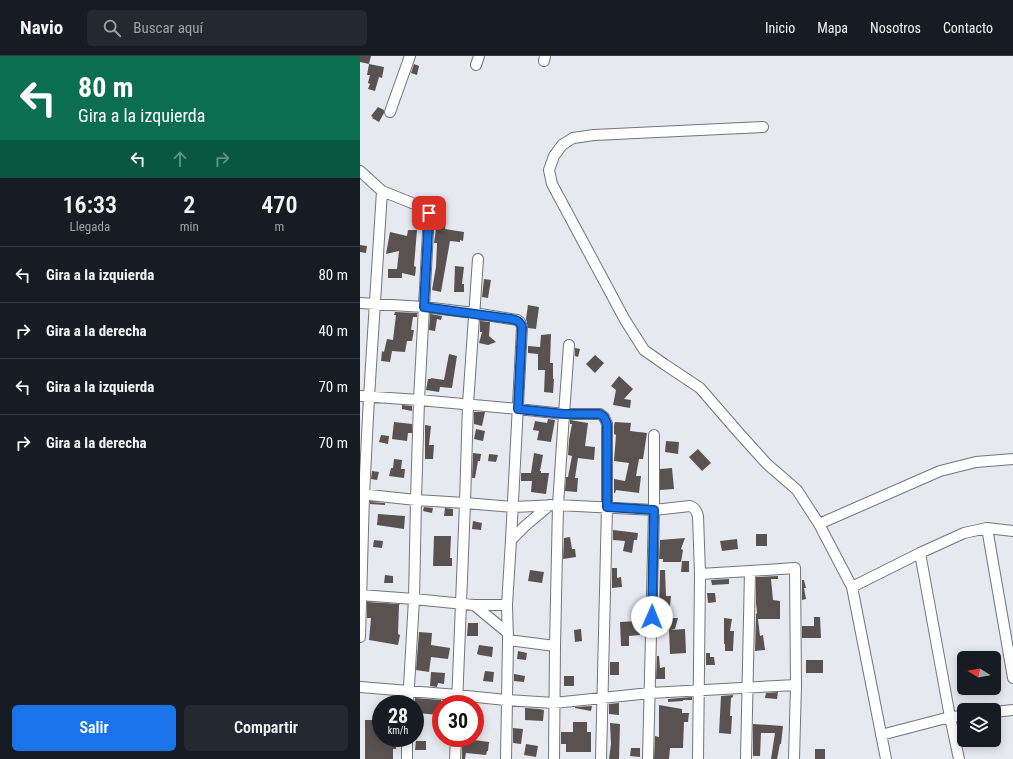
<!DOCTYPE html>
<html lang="es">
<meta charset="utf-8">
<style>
body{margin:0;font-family:"Roboto Condensed",sans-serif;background:#242831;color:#f1f3f6;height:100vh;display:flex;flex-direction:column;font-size:15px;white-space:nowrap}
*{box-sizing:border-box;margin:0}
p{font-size:13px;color:#9ea1a6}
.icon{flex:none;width:22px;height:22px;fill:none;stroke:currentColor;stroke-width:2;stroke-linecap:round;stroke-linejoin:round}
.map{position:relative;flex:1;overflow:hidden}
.panel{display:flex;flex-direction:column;background:#171b24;width:360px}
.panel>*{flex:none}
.top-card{background:#0b6e4f;color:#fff;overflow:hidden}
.needle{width:26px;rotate:281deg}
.fabs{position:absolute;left:597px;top:595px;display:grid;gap:8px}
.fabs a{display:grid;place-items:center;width:44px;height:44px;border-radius:6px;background:#171b24;box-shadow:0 2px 10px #0003;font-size:20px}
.speed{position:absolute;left:12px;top:639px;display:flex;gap:8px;font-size:20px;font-weight:700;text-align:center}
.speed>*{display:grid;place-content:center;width:52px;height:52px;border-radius:50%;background:#171b24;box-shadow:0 2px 10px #0003;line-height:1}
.speed small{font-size:10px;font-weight:400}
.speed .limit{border:6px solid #d22;background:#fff;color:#111}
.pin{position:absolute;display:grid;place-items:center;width:34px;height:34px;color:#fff;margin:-17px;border-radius:8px;box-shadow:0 2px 6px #0006}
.me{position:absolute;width:44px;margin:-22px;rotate:1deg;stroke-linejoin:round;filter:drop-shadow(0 0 3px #0008)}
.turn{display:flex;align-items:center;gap:14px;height:84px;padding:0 12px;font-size:18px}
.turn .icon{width:52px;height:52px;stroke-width:2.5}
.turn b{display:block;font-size:28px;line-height:34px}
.lanes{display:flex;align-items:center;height:38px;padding:0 12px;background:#0003;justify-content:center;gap:20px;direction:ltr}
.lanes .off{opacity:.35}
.eta{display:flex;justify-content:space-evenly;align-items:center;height:68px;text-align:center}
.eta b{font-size:24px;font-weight:600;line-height:28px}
.cta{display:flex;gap:8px;margin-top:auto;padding:8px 12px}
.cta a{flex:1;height:46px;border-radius:6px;background:#1a73e8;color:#fff;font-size:16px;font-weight:600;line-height:46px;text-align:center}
.cta a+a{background:#242831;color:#f1f3f6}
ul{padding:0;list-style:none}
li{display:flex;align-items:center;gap:12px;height:56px;padding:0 12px;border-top:1px solid #363941}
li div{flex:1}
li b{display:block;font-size:15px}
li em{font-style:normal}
header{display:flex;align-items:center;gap:24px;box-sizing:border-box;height:56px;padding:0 20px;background:#171b24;border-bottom:1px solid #363941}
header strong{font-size:19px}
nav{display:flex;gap:22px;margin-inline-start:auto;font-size:14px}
.search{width:280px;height:36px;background:#242831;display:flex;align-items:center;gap:10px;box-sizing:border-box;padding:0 14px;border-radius:6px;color:#9ea1a6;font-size:15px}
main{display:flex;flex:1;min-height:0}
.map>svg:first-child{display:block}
</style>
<header>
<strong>Navio</strong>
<div class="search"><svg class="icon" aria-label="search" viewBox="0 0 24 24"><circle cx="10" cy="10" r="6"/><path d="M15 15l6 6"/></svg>Buscar aquí</div>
<nav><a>Inicio</a><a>Mapa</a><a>Nosotros</a><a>Contacto</a></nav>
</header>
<main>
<section class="panel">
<div class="top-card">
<div class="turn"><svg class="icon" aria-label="left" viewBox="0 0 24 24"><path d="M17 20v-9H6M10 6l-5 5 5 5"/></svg><div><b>80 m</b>Gira a la izquierda</div></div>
<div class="lanes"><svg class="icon" aria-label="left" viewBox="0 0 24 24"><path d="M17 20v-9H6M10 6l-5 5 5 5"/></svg><svg class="icon off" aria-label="ahead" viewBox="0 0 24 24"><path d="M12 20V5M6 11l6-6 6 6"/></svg><svg class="icon off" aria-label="right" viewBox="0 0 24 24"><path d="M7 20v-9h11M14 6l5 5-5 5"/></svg></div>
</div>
<div class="eta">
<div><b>16:33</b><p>Llegada</p></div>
<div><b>2</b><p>min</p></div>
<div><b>470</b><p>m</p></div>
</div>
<ul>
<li><svg class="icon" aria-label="left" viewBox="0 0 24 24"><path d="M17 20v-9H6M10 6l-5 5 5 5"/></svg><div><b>Gira a la izquierda</b></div><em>80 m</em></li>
<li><svg class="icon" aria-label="right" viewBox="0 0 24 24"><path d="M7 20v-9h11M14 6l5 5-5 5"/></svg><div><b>Gira a la derecha</b></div><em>40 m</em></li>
<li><svg class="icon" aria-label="left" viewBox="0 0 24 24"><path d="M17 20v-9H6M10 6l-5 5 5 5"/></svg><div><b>Gira a la izquierda</b></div><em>70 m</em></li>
<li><svg class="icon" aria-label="right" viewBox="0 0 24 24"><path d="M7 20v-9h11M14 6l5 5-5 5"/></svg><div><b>Gira a la derecha</b></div><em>70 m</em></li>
</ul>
<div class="cta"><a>Salir</a><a>Compartir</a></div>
</section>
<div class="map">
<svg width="653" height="703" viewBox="0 0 653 703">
<rect width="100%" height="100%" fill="#e7e9f1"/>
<path fill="#5a5250" d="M0,0H11L9,8L0,6Z
M9,8L24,11L22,22L19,21L15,35L8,33L10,28L8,27L10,19H7Z
M54,8L59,10L57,19L51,17Z
M18,51L24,54V57L19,66L12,62L13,61L11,60Z
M77,164L86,165L85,173L104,176L103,185L100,184V186L90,185L81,236L72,234L76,211L77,187H74L76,173Z
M48,174H57L54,210L56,211L55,220L42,217V222H28V213H37L39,195L26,198L30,176L47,180Z
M0,189L7,190L6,197L0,196Z
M95,210L104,211L102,228H104V236H94Z
M124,223L131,224L128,242L122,241Z
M168,249L179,251L176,273L168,272L166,263Z
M35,256L57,257V261H53L51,274H54L52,285H47L45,296L32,295L30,306L21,305L22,295L24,296L27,283L33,284L36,259H34Z
M70,258L82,260L81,264L77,263L75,275L69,274Z
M120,265L130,266L129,280L136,286L128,289L119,287L122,276H120Z
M191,278L190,307H193V323H194L193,337L184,336L185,314H178V298L168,297V290L180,291L181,279Z
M215,292L220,293L218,301L215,300Z
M89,298L97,300L92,332L80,331L79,336L66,334L68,323H71V322L84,324Z
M235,299L244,307L235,317L226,308Z
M259,320L273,333L264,343L271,344L270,352L253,349L256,334L251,330Z
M42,349L52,350V355L42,353Z
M114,356H125L122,370L114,368Z
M188,363L195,364L191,386L177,384L179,375L173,374L175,365L187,367Z
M210,364L228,367L225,390L235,391L234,404L218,402L215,422H218L217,436L205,435L206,421H208L212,400L208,399L209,384L212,368H210Z
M34,366L52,368V377H48L47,385L32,383Z
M255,366L271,367L270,375L287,377L283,403H279L276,420H281L279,437L256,434L255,437H254V423L265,425L269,407L254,405L256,379L254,378V369Z
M65,369L71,370L69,389H74L73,403H65Z
M116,373L125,375L123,385L114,383Z
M21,379L29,380L28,388L19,386Z
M306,385L319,386L318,398L305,396Z
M338,393L351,407L342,415L329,401Z
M113,397L121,398L120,405H118L115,422H112Z
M174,397L183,399L180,415H181V417H189L186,438L171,436L172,425H161V417H171Z
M129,398L138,399L136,406L128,405Z
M34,403L42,404L41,413H45L44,422L29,420L31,412H33Z
M312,412L314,433L300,434V413Z
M12,415L19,416L17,424L11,423Z
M10,446L25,447V449L10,448Z
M64,451L73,452L72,457L63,455Z
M85,452L93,453V460H84Z
M18,458L45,460L44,473L17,469Z
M113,465L122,467L121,474L112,473Z
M253,474L278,477L277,484H274L272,497L263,495L265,485L253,484Z
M396,478H407V490H396Z
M74,480H91L90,502H92V510H73Z
M210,481L212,493H215L216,501L203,503L204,482Z
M325,482L321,493L323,494L321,506H303V503H299L300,484Z
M377,483L378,493L362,495L360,485Z
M14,484L23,485L22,492L13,491Z
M322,505H329V516H321Z
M252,512H257V522L261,521L262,531L252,532Z
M170,514L184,516L182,527L168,525Z
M300,514H305L306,540H311L310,550L299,552Z
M25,519L33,520V527H24Z
M418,520V523H411L413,544L420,545V563H398L400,580L403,579L405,594L395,595L396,558L397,557L396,547V521Z
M369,523V528L352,529L351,524Z
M442,524H444L446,532H444L446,543L442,544Z
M347,537H355L356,546L348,547Z
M7,546L40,548L39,549L38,578L40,579L38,589L9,584L11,562H7Z
M298,556L310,557V562H318L315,573L310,574L325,573L326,597L310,598L309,574L302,576V569H299Z
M454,561H460L461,582H442V570H454Z
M364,562L372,563L370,575H374L373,595H365V588H364Z
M279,565L280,579L269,580V590H261L260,566Z
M108,567H118V580H107Z
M221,573L222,585L215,586L214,574Z
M59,576L72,577L71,589L90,592L88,603L71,601L69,616L56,614Z
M119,589L133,591L132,601L120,599L117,598Z
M158,595L167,597L166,604L157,603Z
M346,597H350V601H354L355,609H346Z
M297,600H299L300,612L305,611V623H296Z
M446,604H463V617H446Z
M250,606H259V619H250Z
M125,615L134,616L133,626L123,625Z
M71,616L85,617L84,628L78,627L77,631L70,630Z
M154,618L165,620L164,626L154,625Z
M204,620H214V630H204Z
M418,636L417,643L405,642L406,637Z
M373,639V641L371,642L370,660H372L371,678L359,677L361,640Z
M332,641V644H323V645L308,646V643Z
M55,642L81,644V659L55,657Z
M259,647V659L249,658V648Z
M299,649L322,653V657H329L328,666H324L323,692H310L309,703H294L295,680L299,681Z
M232,650L231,655L215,652V651Z
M153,651L179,653L184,654L183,665L165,664V652Z
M5,664H20V682H36V693H33V703H5Z
M213,666H227V676H231V696H206V688H201V676H213Z
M250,667L260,668L259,703H249L251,688Z
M393,668L423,670L421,688H420L417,703H411L415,677H401L400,700H393Z
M153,672L163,673L161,688L153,687Z
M102,683H114V684L129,686L128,695H127L126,699L106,697L105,703H102Z
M56,685H66V694H55Z
M166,688L178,690L176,701L164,699Z
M271,692H280V701L270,700Z
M455,693H465V703H455Z"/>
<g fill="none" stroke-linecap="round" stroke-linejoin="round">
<defs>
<path id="minor" d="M184,5L185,0
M116,9L119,0
M30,56L50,0
M403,71L234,79L213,82L202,89L194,100L189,114L192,128L265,264L284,294L304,308L340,332L379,377L407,408L437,434L459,468
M0,115L22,135L67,153L69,157L59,344L56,444L54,543L48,648
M0,247L64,251L114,257L157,264L160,266L162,271L151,484L147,549L148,584L146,703
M0,340L59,344L158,353L204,358H240L244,361L247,368V451L241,703
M0,438L56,444L105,447L153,451L198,449L294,454L330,450C335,452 336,454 338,460L340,518L338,703
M627,472L653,622
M151,484L165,470L190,449
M560,497L590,661L599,703
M340,518L390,515L435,512L436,629L434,703
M492,531L560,497L604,477L627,472L653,475
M0,539L54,543L114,549H147
M114,549L148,577
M0,581L4,439L9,341L22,135
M148,584L195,590L194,703
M195,590L198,449L204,358L209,289
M0,631L97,639L146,644L194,647L290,637L436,629
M97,648L105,447L108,348L118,203
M634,656L653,654
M521,679L590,661L604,660
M47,703V682
M95,703L96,682
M288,703L294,454V379
M386,703L390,515
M526,703L492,531L459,468L580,415L616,406L653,403"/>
</defs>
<use href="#minor" stroke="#73757c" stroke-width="12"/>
<use href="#minor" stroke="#fff" stroke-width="10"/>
</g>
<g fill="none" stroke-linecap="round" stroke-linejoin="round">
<defs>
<path id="route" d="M69,157L64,251L151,263C157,264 160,265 162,271L158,353L204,358H240L244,361L247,368V451L294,454L292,561"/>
</defs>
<use href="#route" stroke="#114b97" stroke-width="10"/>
<use href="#route" stroke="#1a73e8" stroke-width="7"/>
</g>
</svg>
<div class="fabs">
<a><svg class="needle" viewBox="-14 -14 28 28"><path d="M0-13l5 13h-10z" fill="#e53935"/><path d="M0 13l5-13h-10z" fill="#9ea1a6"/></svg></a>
<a><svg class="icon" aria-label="layers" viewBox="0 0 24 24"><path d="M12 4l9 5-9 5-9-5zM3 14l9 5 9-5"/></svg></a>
</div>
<div class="speed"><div>28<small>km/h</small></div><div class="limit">30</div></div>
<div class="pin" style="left:69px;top:157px;background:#d93025"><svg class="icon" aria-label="arrive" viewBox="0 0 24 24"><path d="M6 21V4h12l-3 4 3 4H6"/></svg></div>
<svg class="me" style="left:292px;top:561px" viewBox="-20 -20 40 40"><circle r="19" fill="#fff"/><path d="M0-13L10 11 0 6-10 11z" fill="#1a73e8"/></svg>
</div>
</main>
